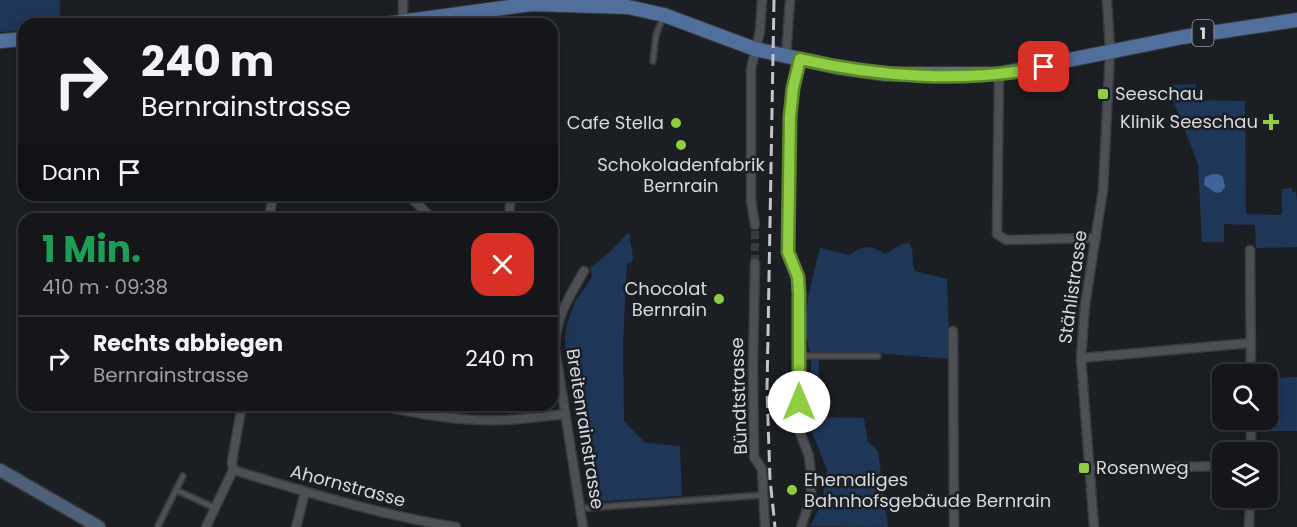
<!DOCTYPE html>
<html lang="de">
<meta charset="utf-8">
<style>
body{margin:0;font-family:Poppins,sans-serif;background:#1d1f23;color:#f1f3f6;height:100vh;display:flex;flex-direction:column;font-size:22px;white-space:nowrap}
*{box-sizing:border-box;margin:0}
p{font-size:20px;color:#9d9fa2}
.icon{flex:none;width:33px;height:33px;fill:none;stroke:currentColor;stroke-width:2;stroke-linecap:round;stroke-linejoin:round}
.map{position:relative;flex:1;overflow:hidden}
.details{position:absolute;left:18px;top:213px;width:540px;height:198px;display:flex;flex-direction:column;background:#14161a;border-radius:18px;box-shadow:0 3px 15px #0003,0 0 0 2px #333539}
.details>*{flex:none}
.top-card{position:absolute;left:18px;top:18px;width:540px;height:183px;border-radius:18px;box-shadow:0 3px 15px #0003,0 0 0 2px #333539;background:#14161a;color:#f1f3f6;overflow:hidden}
.tools{position:absolute;left:1212px;top:364px;display:grid;gap:12px}
.tools a{display:grid;place-items:center;width:66px;height:66px;border-radius:12px;background:#14161a;box-shadow:0 3px 15px #0003,0 0 0 2px #333539;font-size:30px}
.pin{position:absolute;display:grid;place-items:center;width:51px;height:51px;color:#fff;margin:-26px;border-radius:12px;box-shadow:0 3px 9px #0006}
.me{position:absolute;width:66px;margin:-33px;rotate:0deg;stroke-linejoin:round;filter:drop-shadow(0 0 4px #0008)}
.turn{display:flex;align-items:center;gap:21px;height:126px;padding:0 24px;font-size:27px}
.turn .icon{width:78px;height:78px;stroke-width:2.5}
.turn b{display:block;font-size:42px;line-height:51px}
.then{display:flex;align-items:center;height:57px;padding:0 24px;background:#0003;gap:12px;font-size:22px}
.round{display:grid;place-items:center;flex:none;width:63px;height:63px;border-radius:18px;background:#1d1f23}
.overview{display:flex;align-items:center;justify-content:space-between;height:102px;padding:0 24px}
h1{font-size:36px;font-weight:700;line-height:45px;color:#1e9e55}
ul{padding:0;list-style:none}
li{display:flex;align-items:center;gap:18px;height:84px;padding:0 24px;border-top:2px solid #333539}
li div{flex:1}
li b{display:block;font-size:22px}
li em{font-style:normal}
.map>svg:first-child{display:block}
</style>
<div class="map">
<svg width="1297" height="527" viewBox="0 0 1297 527">
<rect width="100%" height="100%" fill="#1b1e22"/>
<path fill="#1e3658" d="M0,0H60V24H24V31L0,32Z
M1196,84V100L1245,101L1246,214L1282,215V189L1292,188V192H1296L1297,200V247L1256,248L1255,225L1224,224V242H1202L1198,164L1171,95L1170,85Z
M629,232L633,257L632,262L627,263L623,341L624,421L645,443L680,446L682,496L591,502L566,355L565,337L567,324L575,302L592,277L590,268L609,253Z
M909,243C915,251 911,262 915,271L947,279L950,359L875,353L810,352C799,319 812,281 820,248L849,255C863,246 870,244 884,254C894,251 896,244 909,243Z
M811,360H819L818,417L864,418L868,442L878,451L888,527L808,526L812,523L822,502L827,469L811,430Z
M1297,377V431H1256V420H1268V378Z"/>
<path fill="#3e649a" d="M1213,174H1219L1223,177L1225,187L1221,192L1216,193L1204,185L1205,177Z"/>
<g fill="none" stroke-linecap="round" stroke-linejoin="round">
<path stroke="#373a3e" stroke-width="8" stroke-dasharray="8 4" stroke-linecap="butt" d="M755,263V225"/>
<defs>
<path id="service" d="M653,61L656,35L663,17
M799,356H878
M183,476L176,490L215,508
M587,508L764,495
M158,526L176,490"/>
<path id="minor" d="M403,24V0
M786,57L790,0
M800,59L793,88L790,116L788,252L798,277L799,294V430L809,456L811,476V498L801,527
M999,74L997,234L1006,240L1096,238
M408,195L433,219
M269,219L273,195
M509,219L511,195
M755,225L751,200V69L760,31L762,0
M1250,250L1251,375
M755,263L753,368L754,457L762,469L765,527
M953,331L954,527
M1081,358L1251,343
M377,405C419,414 462,422 505,420C525,419 545,416 565,414
M1251,453V420
M1091,469L1222,466
M233,470C306,492 380,515 456,527
M206,527L233,470L232,461L242,405
M296,527L305,492
M583,527L555,348C555,318 569,297 584,271
M1094,527L1081,358L1085,305L1103,190L1110,51L1107,0
M1249,527L1250,498"/>
<path id="secondary" d="M0,470L99,527"/>
<path id="primary" d="M386,24L532,4L628,7L664,15L755,49L836,67L886,74H999L1183,37L1297,20
M0,41L24,39"/>
</defs>
<use href="#service" stroke="#383a3d" stroke-width="8"/>
<use href="#minor" stroke="#383a3d" stroke-width="11"/>
<use href="#secondary" stroke="#383a3d" stroke-width="15"/>
<use href="#primary" stroke="#383a3d" stroke-width="16"/>
<use href="#service" stroke="#4c4f54" stroke-width="4.5"/>
<use href="#minor" stroke="#4c4f54" stroke-width="8"/>
<use href="#secondary" stroke="#4e5f78" stroke-width="12"/>
<use href="#primary" stroke="#506f9c" stroke-width="14"/>
<path stroke="#c2c4c7" stroke-width="3" stroke-dasharray="12 6" stroke-linecap="butt" d="M774,0L767,390L770,479L775,527"/>
</g>
<g fill="none" stroke-linecap="round" stroke-linejoin="round">
<defs>
<path id="route" d="M799,402V294L798,277L788,252L790,116L793,88L800,59C878,77 965,83 1044,67"/>
</defs>
<use href="#route" stroke="#5d852b" stroke-width="15"/>
<use href="#route" stroke="#8fcd42" stroke-width="10"/>
</g>
<g fill="#8fcd42" stroke="#1b1e22" stroke-width="2">
<rect x="1097" y="88" width="12" height="12" rx="3"/>
<path d="M1268 113h6v6h6v6h-6v6h-6v-6h-6v-6h6z"/>
<circle cx="676" cy="123" r="6"/>
<circle cx="681" cy="145" r="6"/>
<circle cx="719" cy="299" r="6"/>
<rect x="1078" y="462" width="12" height="12" rx="3"/>
<circle cx="792" cy="490" r="6"/>
</g>
<g text-anchor="middle" stroke-width="5" stroke-linejoin="round" paint-order="stroke">
<rect fill="#1b1e22" stroke="#9fa1a4" stroke-width="1.5" x="1192.5" y="20" width="21" height="26" rx="4.5"/>
<g font-size="16" font-weight="bold" fill="#d7d9dc">
<text x="1203" y="39">1</text>
</g>
<g font-size="18" fill="#d7d9dc" stroke="#1b1e22" text-anchor="start">
<text x="1115" y="100">Seeschau</text>
<text x="1258" y="128" text-anchor="end">Klinik Seeschau</text>
<text x="664" y="129" text-anchor="end">Cafe Stella</text>
<text x="681" y="171" text-anchor="middle">Schokoladenfabrik<tspan x="681" dy="21">Bernrain</tspan></text>
<text x="707" y="295" text-anchor="end">Chocolat<tspan x="707" dy="21">Bernrain</tspan></text>
<text x="1096" y="474">Rosenweg</text>
<text x="804" y="486">Ehemaliges<tspan x="804" dy="21">Bahnhofsgebäude Bernrain</tspan></text>
</g>
<g font-size="18" fill="#d7d9dc" stroke="#1b1e22">
<text transform="translate(1073 287) rotate(-82)" y="6">Stählistrasse</text>
<text transform="translate(739 396) rotate(-92)" y="6">Bündtstrasse</text>
<text transform="translate(585 429) rotate(81)" y="6">Breitenrainstrasse</text>
<text transform="translate(348 486) rotate(15)" y="6">Ahornstrasse</text>
</g>
</g>
</svg>
<div class="tools">
<a><svg class="icon" aria-label="search" viewBox="0 0 24 24"><circle cx="10" cy="10" r="6"/><path d="M15 15l6 6"/></svg></a>
<a><svg class="icon" aria-label="layers" viewBox="0 0 24 24"><path d="M12 4l9 5-9 5-9-5zM3 14l9 5 9-5"/></svg></a>
</div>
<div class="pin" style="left:1044px;top:67px;background:#d93025"><svg class="icon" aria-label="arrive" viewBox="0 0 24 24"><path d="M6 21V4h12l-3 4 3 4H6"/></svg></div>
<svg class="me" style="left:799px;top:402px" viewBox="-20 -20 40 40"><circle r="19" fill="#fff"/><path d="M0-13L10 11 0 6-10 11z" fill="#8fcd42"/></svg>
<div class="top-card">
<div class="turn"><svg class="icon" aria-label="right" viewBox="0 0 24 24"><path d="M7 20v-9h11M14 6l5 5-5 5"/></svg><div><b>240 m</b>Bernrainstrasse</div></div>
<div class="then">Dann<svg class="icon" aria-label="arrive" viewBox="0 0 24 24"><path d="M6 21V4h12l-3 4 3 4H6"/></svg></div>
</div>
<section class="details">
<div class="overview"><div><h1>1 Min.</h1><p>410 m · 09:38</p></div><a class="round" style="background:#d93025;color:#fff"><svg class="icon" aria-label="close" viewBox="0 0 24 24"><path d="M6 6l12 12M18 6L6 18"/></svg></a></div>
<ul>
<li><svg class="icon" aria-label="right" viewBox="0 0 24 24"><path d="M7 20v-9h11M14 6l5 5-5 5"/></svg><div><b>Rechts abbiegen</b><p>Bernrainstrasse</p></div><em>240 m</em></li>
</ul>
</section>
</div>
